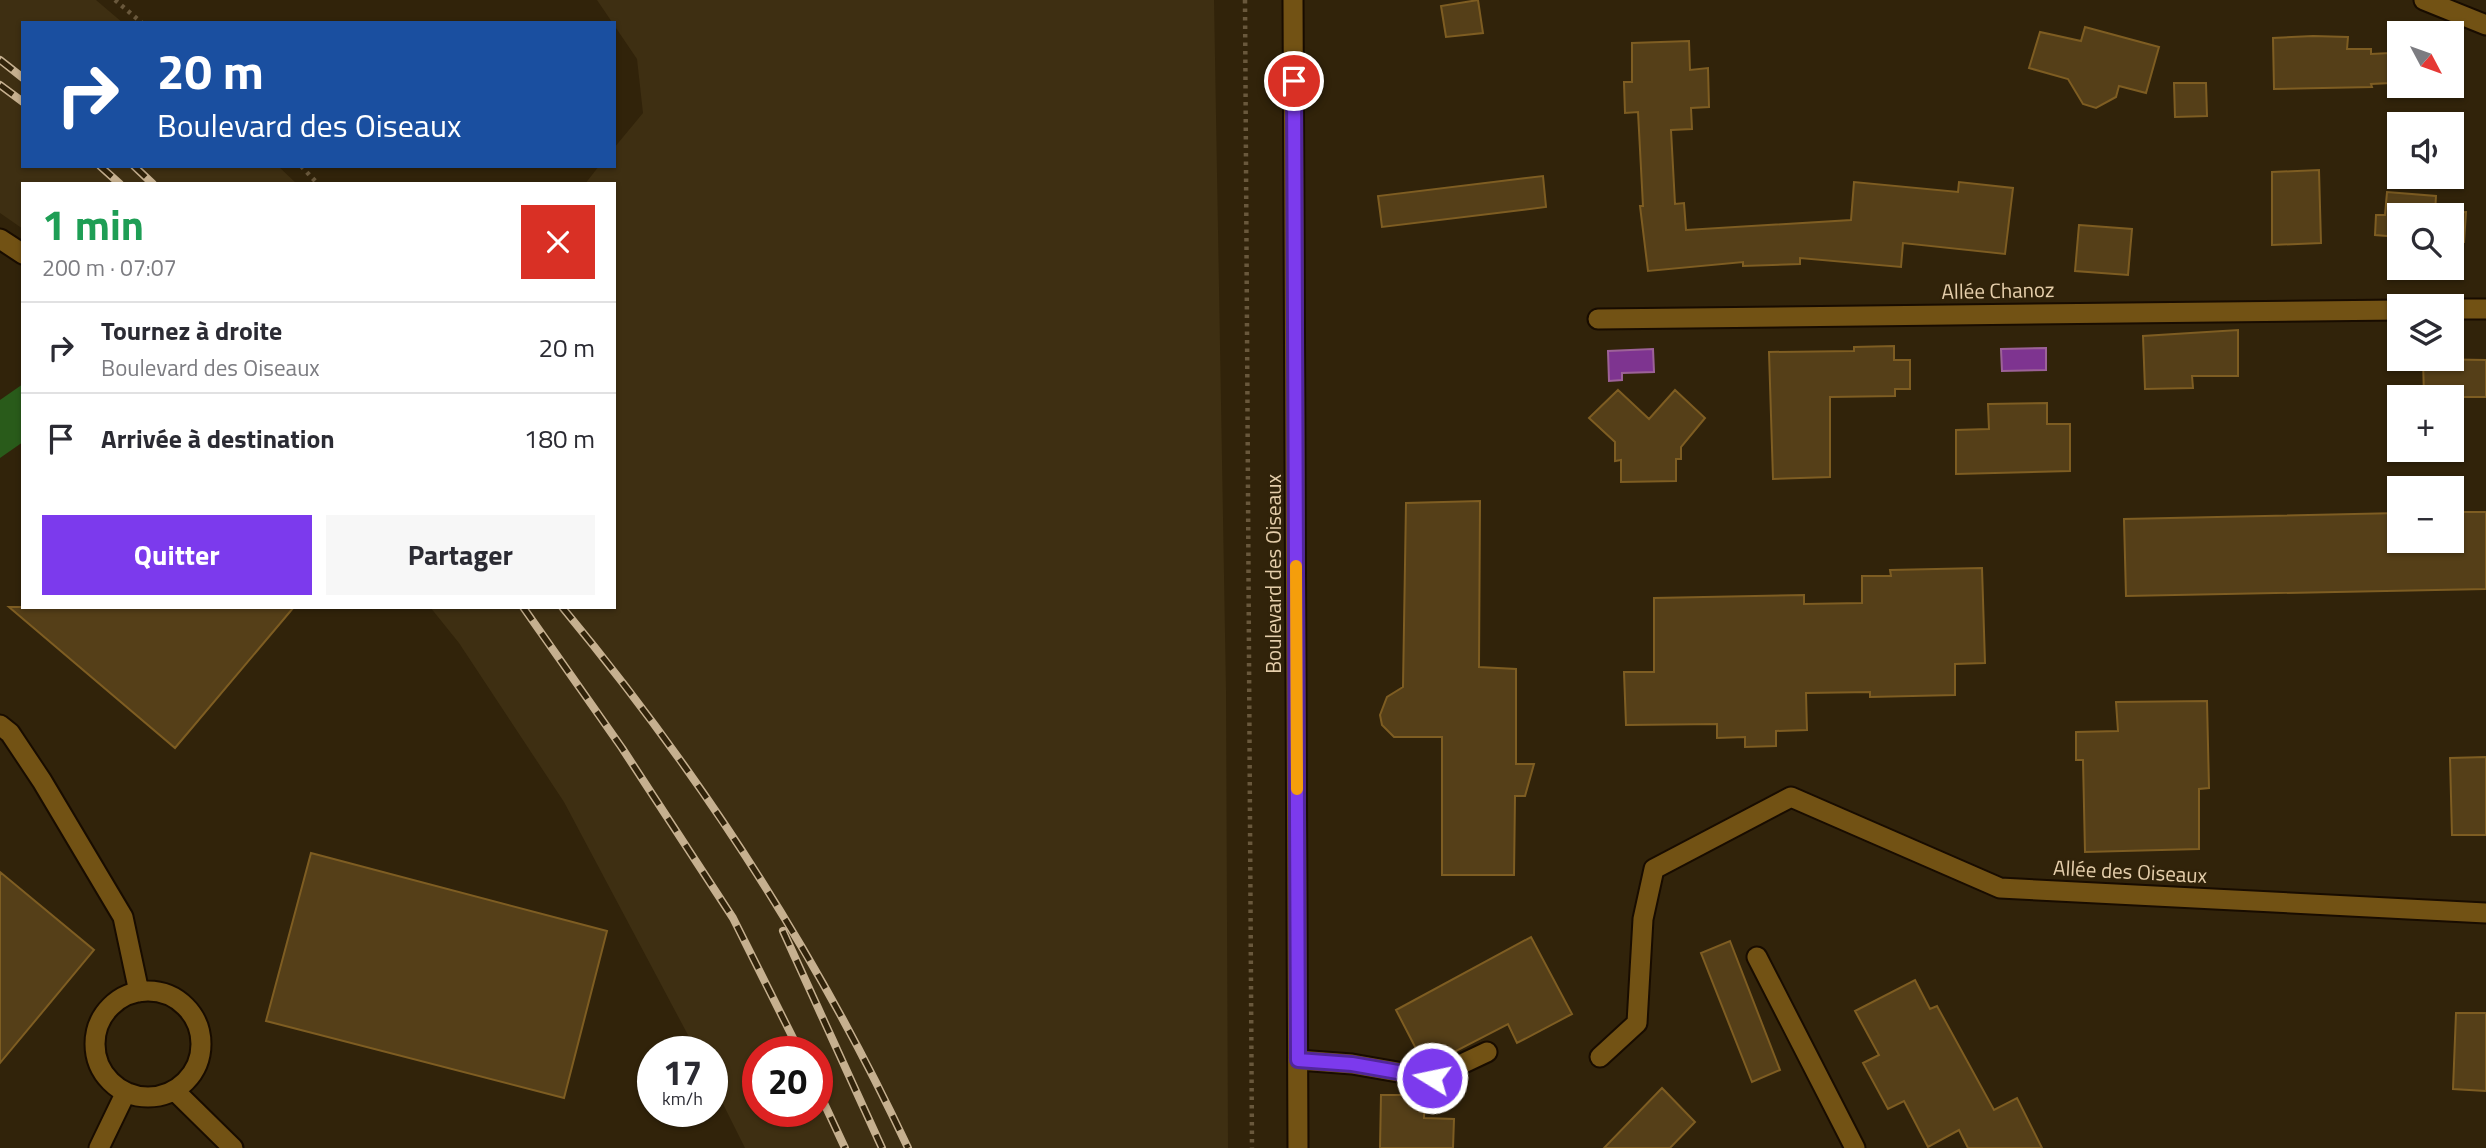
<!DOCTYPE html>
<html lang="fr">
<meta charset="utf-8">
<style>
body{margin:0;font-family:"Titillium Web",sans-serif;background:#f7f7f7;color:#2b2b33;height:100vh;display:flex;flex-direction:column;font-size:26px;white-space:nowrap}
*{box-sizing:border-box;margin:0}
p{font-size:23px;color:#7c7c81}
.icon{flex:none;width:38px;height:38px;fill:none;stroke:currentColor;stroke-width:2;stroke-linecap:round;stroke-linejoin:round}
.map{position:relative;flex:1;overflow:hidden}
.drawer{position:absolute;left:21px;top:182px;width:595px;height:427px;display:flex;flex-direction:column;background:#fff;border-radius:0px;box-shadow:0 2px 5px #0004}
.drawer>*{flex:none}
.guide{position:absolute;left:21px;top:21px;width:595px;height:147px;border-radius:0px;box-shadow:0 2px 5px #0004;background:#1a4fa0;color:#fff;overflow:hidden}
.needle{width:46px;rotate:131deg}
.controls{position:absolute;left:2387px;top:21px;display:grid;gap:14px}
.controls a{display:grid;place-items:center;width:77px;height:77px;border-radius:0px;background:#fff;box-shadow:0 2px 5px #0004;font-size:35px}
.speed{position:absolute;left:637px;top:1036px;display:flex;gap:14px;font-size:35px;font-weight:700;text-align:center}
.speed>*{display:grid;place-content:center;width:91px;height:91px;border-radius:50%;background:#fff;box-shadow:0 2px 5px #0004;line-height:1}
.speed small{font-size:18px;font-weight:400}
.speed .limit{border:10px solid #d22;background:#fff;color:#111}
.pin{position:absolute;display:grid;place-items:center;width:60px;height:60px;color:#fff;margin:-30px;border:4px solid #fff;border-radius:50%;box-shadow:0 2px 7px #0007}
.me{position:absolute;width:77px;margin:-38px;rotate:280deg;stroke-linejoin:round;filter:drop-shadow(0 0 5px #0008)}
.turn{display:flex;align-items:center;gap:24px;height:147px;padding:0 21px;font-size:32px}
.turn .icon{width:91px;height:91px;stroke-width:2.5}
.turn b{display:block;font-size:49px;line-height:60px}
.round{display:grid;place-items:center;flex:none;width:74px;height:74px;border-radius:0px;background:#f7f7f7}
.head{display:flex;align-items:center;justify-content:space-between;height:119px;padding:0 21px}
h1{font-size:42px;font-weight:700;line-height:52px;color:#1e9e55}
.action{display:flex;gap:14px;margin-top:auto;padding:14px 21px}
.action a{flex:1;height:80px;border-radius:0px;background:#7c3aed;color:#fff;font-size:28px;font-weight:700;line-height:80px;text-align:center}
.action a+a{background:#f7f7f7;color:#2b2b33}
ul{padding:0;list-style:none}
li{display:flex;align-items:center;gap:21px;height:91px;padding:0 21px;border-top:2px solid #e1e1e2}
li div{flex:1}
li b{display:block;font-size:26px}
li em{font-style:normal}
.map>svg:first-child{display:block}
</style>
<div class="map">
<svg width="2486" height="1148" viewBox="0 0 2486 1148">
<rect width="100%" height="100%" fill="#31230a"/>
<path fill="#3e2f12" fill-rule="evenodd" d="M0,0H96L123,23H23V166H278L297,184H23V229L0,213Z
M597,0H1214L1226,690L1228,1148H745L712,1082V1052H697L564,802L459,643L430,607H614V184H585L599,166H614V148L643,113L637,59ZM758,1052H817V1111H758Z"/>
<path fill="#295b1a" d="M23,384V442L0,458V400Z"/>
<path fill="#7e3490" stroke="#9d6298" stroke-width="2" d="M2046,348V370L2002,371L2001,349Z
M1653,349L1654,372L1622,373V380L1609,381L1608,351Z"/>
<path fill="#553f18" stroke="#7e5d22" stroke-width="2" d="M1478,0L1483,33L1446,37L1441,6Z
M2085,27L2159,47L2146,93L2119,86L2116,97L2096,108L2083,104L2068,79L2029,68L2040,32L2081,41Z
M2313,36L2348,37L2347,49H2371V54L2390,53L2391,83L2371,84L2372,87L2274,89L2273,38Z
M1689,41L1690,70L1708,68L1709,107L1691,108L1692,129L1671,130L1675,204L1684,203L1686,230L1851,220L1854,182L1958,192L1959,182L2013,188L2005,254L1903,243L1901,267L1800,258V264L1743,266V262L1648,271L1640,206H1643L1638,112L1625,113L1624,82H1632V43Z
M2174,83H2206L2207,116L2175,117Z
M2319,170L2321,243L2272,245V172Z
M1543,176L1546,207L1382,227L1378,196Z
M2387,192L2436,196L2435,213L2466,212L2464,242L2452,241V215H2399V237L2375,235L2376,215H2385Z
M2079,225L2132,229L2128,275L2075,271Z
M2238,330V376H2192L2193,388L2145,389L2143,336Z
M1894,346V360H1910V389H1895V396L1830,397V477L1773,479L1769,352L1854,351V347Z
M2423,359L2486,360V397H2424Z
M1618,390L1649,419L1675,390L1705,418L1681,447V459H1676V481L1621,482V460L1615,461V442L1589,418Z
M2047,403V424H2070V471L1956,474V430L1989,429L1988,404Z
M1480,501L1479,667L1516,669V764H1534L1525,796H1515L1514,875H1442V737H1394L1382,725L1380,715L1387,697L1403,687L1406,503Z
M2452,512H2486V589L2126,596L2124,519L2399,513V541H2452Z
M1982,568L1985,663L1955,664V695L1870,697V692L1806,693L1807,730L1776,731V746L1745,747V737L1717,738V724L1626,725L1624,672H1654V598L1804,595V604L1862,603V576H1891L1890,570Z
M9,607H294L175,748Z
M2207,701L2209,788L2199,789V849L2085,852L2083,760H2076V732L2118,731L2116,702Z
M2486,757V835H2452L2450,758Z
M311,853L607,931L564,1098L266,1021Z
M0,872L94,950L0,1063Z
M1531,937L1572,1014L1517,1043L1508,1024L1429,1065L1424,1064L1396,1010Z
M1730,941L1780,1070L1752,1082L1701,953Z
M1915,980L1930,1009L1937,1006L1994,1110L2017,1098L2042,1148H1968L1959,1130L1928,1147L1904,1101L1888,1109L1863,1063L1879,1055L1855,1011Z
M2456,1013H2486V1091L2453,1089Z
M1662,1088L1695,1122L1670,1148H1604Z
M1381,1095H1425L1424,1118L1454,1119L1453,1148H1380Z"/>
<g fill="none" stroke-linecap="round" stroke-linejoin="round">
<defs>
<path id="service" d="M0,725L10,733L42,781L123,917L139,992
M1757,957L1855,1148
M95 1044a53 53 0 1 1 106 0a53 53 0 1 1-106 0Z
M1298,1060L1352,1064L1432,1078L1487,1052
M174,1090L233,1148
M99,1148L126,1092"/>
<path id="minor" d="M0,239L23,254
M2452,309H2486
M1598,319L2399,310
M1600,1057L1637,1023L1643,919L1654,869L1791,797L2000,888L2486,913"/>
<path id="tertiary" d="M1293,0L1298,1148
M2424,0L2486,25"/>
</defs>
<use href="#service" stroke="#180c00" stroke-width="23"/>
<use href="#minor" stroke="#180c00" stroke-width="23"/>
<use href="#tertiary" stroke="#180c00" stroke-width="23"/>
<path stroke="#69583c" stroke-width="4.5" stroke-dasharray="3.5 5" stroke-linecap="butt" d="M115,0L142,23
M1245,0L1252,1148
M301,166L318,184"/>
<use href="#service" stroke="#725214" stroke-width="19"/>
<use href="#minor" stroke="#725214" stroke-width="19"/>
<use href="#tertiary" stroke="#725214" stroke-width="19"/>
<defs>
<path id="rail" d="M0,60L23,78
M0,85L23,102
M100,166L120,184
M134,166L153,184
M523,607L622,748L733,918L800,1052
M562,607C699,772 817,954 908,1148
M783,931L882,1148
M817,1088L845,1148"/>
</defs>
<use href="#rail" stroke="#c6b08f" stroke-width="8"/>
<use href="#rail" stroke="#31230a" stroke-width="5" stroke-dasharray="16" stroke-linecap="butt"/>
</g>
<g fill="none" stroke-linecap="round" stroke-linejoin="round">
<defs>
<path id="route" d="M1294,81L1298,1060L1352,1064L1432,1078"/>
</defs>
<use href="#route" stroke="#51269a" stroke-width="18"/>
<use href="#route" stroke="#7c3aed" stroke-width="12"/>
<path stroke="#f59e0b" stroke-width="12" d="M1296,566L1297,789"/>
</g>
<g text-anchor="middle" stroke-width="5" stroke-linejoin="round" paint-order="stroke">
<g font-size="21" fill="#e5ceab" stroke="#31230a">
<text transform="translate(1998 291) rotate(-1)" y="7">Allée Chanoz</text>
<text transform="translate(1274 574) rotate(-90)" y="7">Boulevard des Oiseaux</text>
<text transform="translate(2130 872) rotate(3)" y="7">Allée des Oiseaux</text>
</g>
</g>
</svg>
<div class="controls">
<a><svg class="needle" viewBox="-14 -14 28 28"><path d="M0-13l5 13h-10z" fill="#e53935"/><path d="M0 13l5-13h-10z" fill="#7c7c81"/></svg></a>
<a><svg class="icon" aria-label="sound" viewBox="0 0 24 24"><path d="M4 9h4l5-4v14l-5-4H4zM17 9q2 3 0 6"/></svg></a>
<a><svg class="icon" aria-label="search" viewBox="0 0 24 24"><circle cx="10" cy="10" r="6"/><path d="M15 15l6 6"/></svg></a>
<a><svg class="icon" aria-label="layers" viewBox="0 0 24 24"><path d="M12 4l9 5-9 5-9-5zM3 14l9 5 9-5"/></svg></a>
<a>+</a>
<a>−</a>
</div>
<div class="speed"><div>17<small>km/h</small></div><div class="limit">20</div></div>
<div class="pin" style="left:1294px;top:81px;background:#d93025"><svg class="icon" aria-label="arrive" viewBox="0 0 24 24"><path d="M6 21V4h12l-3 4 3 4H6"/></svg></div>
<svg class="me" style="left:1432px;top:1078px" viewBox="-20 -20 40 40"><circle r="17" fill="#7c3aed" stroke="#fff" stroke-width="3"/><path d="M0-11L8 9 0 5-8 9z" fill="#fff"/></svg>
<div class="guide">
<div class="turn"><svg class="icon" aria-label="right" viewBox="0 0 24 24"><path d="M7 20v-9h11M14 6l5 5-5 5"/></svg><div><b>20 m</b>Boulevard des Oiseaux</div></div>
</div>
<section class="drawer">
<div class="head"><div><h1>1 min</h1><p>200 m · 07:07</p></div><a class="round" style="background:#d93025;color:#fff"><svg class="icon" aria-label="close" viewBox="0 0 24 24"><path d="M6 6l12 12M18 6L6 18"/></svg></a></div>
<ul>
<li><svg class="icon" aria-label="right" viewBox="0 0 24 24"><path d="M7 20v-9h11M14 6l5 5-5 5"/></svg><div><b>Tournez à droite</b><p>Boulevard des Oiseaux</p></div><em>20 m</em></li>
<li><svg class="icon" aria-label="arrive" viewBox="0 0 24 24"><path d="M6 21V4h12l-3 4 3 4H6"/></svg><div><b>Arrivée à destination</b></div><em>180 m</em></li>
</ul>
<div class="action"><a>Quitter</a><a>Partager</a></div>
</section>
</div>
